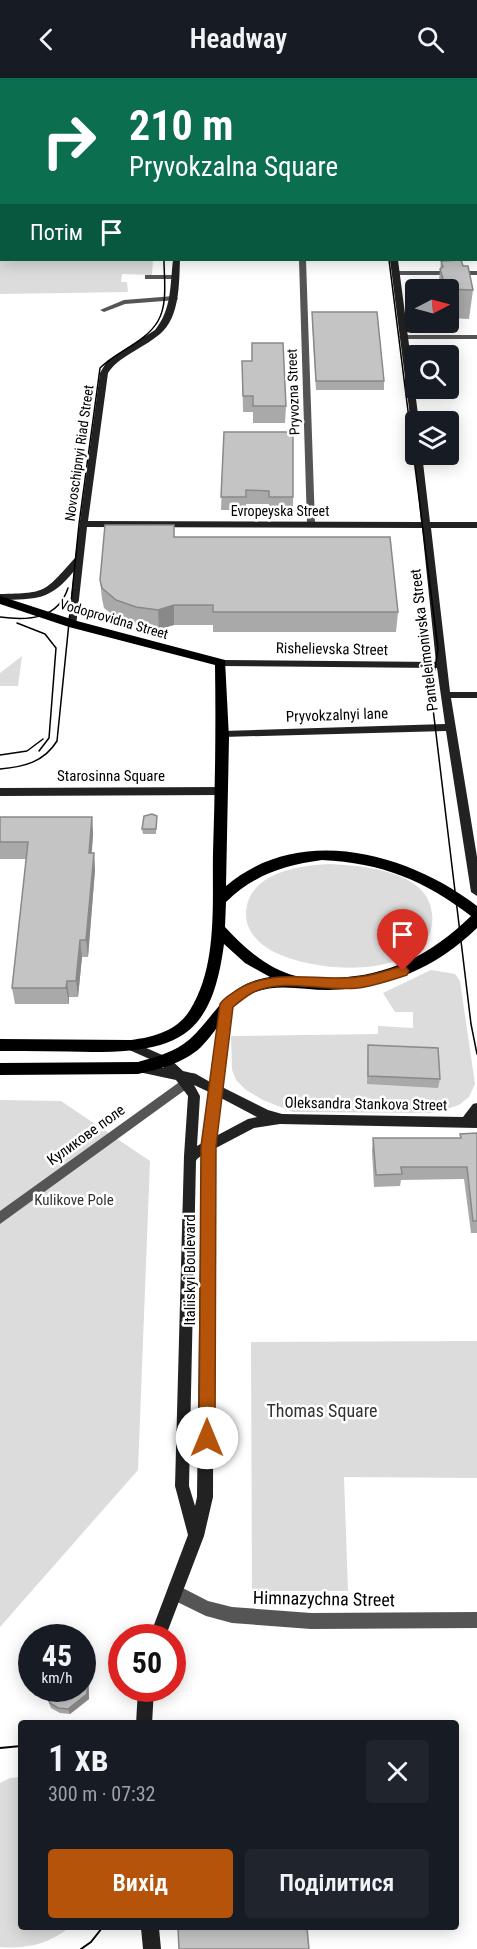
<!DOCTYPE html>
<html lang="uk">
<meta charset="utf-8">
<style>
body{margin:0;font-family:"Roboto Condensed",sans-serif;background:#20242c;color:#f1f3f6;height:100vh;display:flex;flex-direction:column;font-size:22px;white-space:nowrap}
*{box-sizing:border-box;margin:0}
p{font-size:20px;color:#9ea1a6}
.icon{flex:none;width:33px;height:33px;fill:none;stroke:currentColor;stroke-width:2;stroke-linecap:round;stroke-linejoin:round}
.map{position:relative;flex:1;overflow:hidden}
.details{position:absolute;left:18px;top:1642px;width:441px;height:210px;display:flex;flex-direction:column;background:#171b24;border-radius:6px;box-shadow:0 3px 15px #0003}
.details>*{flex:none}
.guide{position:absolute;left:0px;top:0px;width:477px;height:183px;box-shadow:0 3px 15px #0003;background:#0b6e4f;color:#fff;overflow:hidden}
.needle{width:39px;rotate:84deg}
.controls{position:absolute;left:405px;top:201px;display:grid;gap:12px}
.controls a{display:grid;place-items:center;width:54px;height:54px;border-radius:6px;background:#171b24;box-shadow:0 3px 15px #0003;font-size:30px}
.speed{position:absolute;left:18px;top:1546px;display:flex;gap:12px;font-size:30px;font-weight:700;text-align:center}
.speed>*{display:grid;place-content:center;width:78px;height:78px;border-radius:50%;background:#171b24;box-shadow:0 3px 15px #0003;line-height:1}
.speed small{font-size:15px;font-weight:400}
.speed .limit{border:9px solid #d22;background:#fff;color:#111}
.pin{position:absolute;display:grid;place-items:center;width:51px;height:51px;color:#fff;margin:-62px -26px;border-radius:50% 50% 50% 0;rotate:-45deg;box-shadow:0 0 6px #0007}
.pin .icon{rotate:45deg}
.me{position:absolute;width:66px;margin:-33px;rotate:0deg;stroke-linejoin:round;filter:drop-shadow(0 0 4px #0008)}
.turn{display:flex;align-items:center;gap:21px;height:126px;padding:0 30px;font-size:27px}
.turn .icon{width:78px;height:78px;stroke-width:2.5}
.turn b{display:block;font-size:42px;line-height:51px}
.then{display:flex;align-items:center;height:57px;padding:0 30px;background:#0003;gap:12px;font-size:22px}
.round{display:grid;place-items:center;flex:none;width:63px;height:63px;border-radius:6px;background:#20242c}
.head{display:flex;align-items:center;justify-content:space-between;height:102px;padding:0 30px}
h1{font-size:36px;font-weight:600;line-height:45px}
.primary-button{display:flex;gap:12px;margin-top:auto;padding:12px 30px}
.primary-button a{flex:1;height:69px;border-radius:6px;background:#b45309;color:#fff;font-size:24px;font-weight:600;line-height:69px;text-align:center}
.primary-button a+a{background:#20242c;color:#f1f3f6}
header{display:flex;justify-content:space-between;align-items:center;height:78px;padding:0 30px;background:#171b24;font-size:27px;font-weight:600}
.map>svg:first-child{display:block}
</style>
<header><svg class="icon" aria-label="back" viewBox="0 0 24 24"><path d="M15 5l-7 7 7 7"/></svg>Headway<svg class="icon" aria-label="search" viewBox="0 0 24 24"><circle cx="10" cy="10" r="6"/><path d="M15 15l6 6"/></svg></header>
<div class="map">
<svg width="477" height="1871" viewBox="0 0 477 1871">
<rect width="100%" height="100%" fill="#fff"/>
<path fill="#dcdcdc" d="M0,32L2,182H153L152,197L122,196L121,204H127L128,214L0,216Z
M22,578L18,608H0V595Z
M331,786C364,788 429,793 432,836C433,843 432,852 428,859C403,903 298,894 263,867C254,860 246,849 246,837C246,795 299,787 331,786Z
M431,892L455,896L460,903L475,1006L469,1019L459,1027L433,1035L293,1034L263,1022L246,1012L236,1002L232,992L231,958L378,956V948L413,950V934H395L383,915Z
M0,1022L61,1023L150,1083L138,1392L0,1549Z
M477,1263V1400L344,1399L348,1513H252L251,1264Z
M21,1699V1850H69C48,1866 27,1871 0,1869V1705L10,1700Z"/>
<g fill="none" stroke-linecap="round" stroke-linejoin="round">
<path fill="#555" fill-rule="evenodd" d="M71,0H77L70,2Z
M476,45H477V49H476Z
M476,64H477V74H476Z
M299,182H306L315,446L311,449L307,446Z
M393,193H477V197H393Z
M145,197H175L179,199L175,201H145Z
M174,218L178,220L177,222L125,226L104,234L100,232L124,222Z
M400,257H477V261H403L399,259Z
M192,995L196,996L198,1000L196,1004L0,1146V1133Z
M175,1506L208,1523L232,1529L311,1535L477,1534V1550L311,1551L232,1545L206,1538L169,1520L167,1514L169,1508Z"/>
<path fill="#222" fill-rule="evenodd" d="M75,0H84L72,2Z
M366,0H372L373,2H367Z
M476,106H477V110H476Z
M173,182H180C179,206 180,239 160,256C153,262 144,267 136,272C125,279 115,284 108,295L88,443L421,444L414,376L416,374V376H422L430,444H477V450H431L450,614H477V620H451L477,779V818L471,814L446,653L223,659L218,656L223,653L445,646L437,590L221,588L216,585L221,582L436,584L422,450L87,449L76,548L73,549L68,546L74,493C50,523 36,521 0,522V516C48,515 44,514 75,480L100,295L107,283L155,252C172,231 170,207 173,182Z
M390,182H398L419,344H416V356L412,354Z
M223,709L228,713L223,717L0,718V710Z
M227,921L231,923L233,926L222,1009L268,1032L282,1036L463,1039L473,1026L477,1025V1050L280,1046L254,1050L214,1071L213,1419L204,1458L165,1560H149L188,1457L175,1408L184,1078L188,1018L176,1002L134,993L132,990L134,987L138,985L164,990L161,986L127,971L125,968L127,965H135L169,980L183,993L196,996L210,1004L221,926L223,923ZM194,1007L209,1014L202,1065L197,1068L200,1018ZM221,1020L257,1039L248,1041L216,1058ZM201,1078L197,1419L195,1428L189,1408L196,1083L197,1081Z
M138,1611H154L152,1646H136Z
M141,1850H159L161,1871H143Z"/>
<path fill="#000" fill-rule="evenodd" d="M0,518L77,543L225,582L229,660L226,808C300,745 408,775 477,828V850C436,890 386,911 328,912C304,912 279,905 255,914C230,924 219,951 201,969C184,985 160,991 138,996L0,997V985L138,984C156,979 175,974 190,961C219,934 225,906 270,899L245,885L224,866C212,958 179,974 92,974C61,973 31,973 0,973V961L131,962C154,959 177,953 190,932C218,887 212,826 213,775C215,713 216,650 215,587L69,549L0,526ZM322,782C382,785 424,802 471,838C431,877 389,898 333,900C321,901 307,901 296,898C269,892 243,869 225,849L226,824C254,797 284,787 322,782Z"/>
<path stroke="#000" stroke-width="1.5" d="M35,2H74
M389,182L438,571L431,614L471,946L477,976
M0,539C29,543 58,541 68,510
M17,545L45,556L56,570L49,660L39,673
M0,677L27,673L43,661
M0,691C24,689 44,684 57,663L79,446L100,290C117,273 146,264 158,243C168,226 164,200 164,182"/>
<path stroke="#000" stroke-width="2" d="M0,1670L21,1668
M81,1871L91,1864L102,1850"/>
</g>
<path fill="#a9a9a9" d="M227,0H298V2H227Z
M476,6H477V39H476Z
M441,183L463,188L473,212L469,241L448,240V212H438Z
M312,234L384,303V312H316L312,242Z
M242,283L286,328L285,345H253V334H243Z
M224,354L293,419V433L269,432V426H246V432H221Z
M175,459L398,534L396,554H213V547H174L159,551L137,548L118,541L104,530L102,521L100,502Z
M157,738L156,756H143L142,751Z
M0,739H92L93,756L92,775H94L95,792L88,879H82L78,919H69V926H15L12,910L26,781H0Z
M368,967L440,1001L438,1010L367,1006Z
M477,1055V1155H471L464,1101L401,1102L400,1108L374,1109L372,1073L373,1060H460V1056Z
M87,1585L88,1590L89,1621L70,1636L60,1635L51,1630L46,1618H35L33,1613Z"/>
<path fill="#898989" d="M174,527V547L159,551L158,532Z
M92,739L93,756L90,792L89,775Z
M94,775L95,792L88,879L86,862Z
M80,862L82,879L78,919L76,903Z
M67,903L69,919V926L66,910Z
M87,1585L88,1590L89,1621L70,1636L68,1631Z"/>
<path fill="#c4c4c4" stroke="#898989" stroke-width="1.5" d="M476,6H477V30H476Z
M461,182L463,188H468L473,212L446,211L440,191L443,189L441,183Z
M312,234H377L384,303H316Z
M252,265H283L286,328H253V318H243L242,283H252Z
M224,354H293V419H269V413L246,412V419H221Z
M105,447H174V459H390L398,534H213V527H174L158,532L136,529L116,522L102,510L100,502Z
M152,736L157,738L156,751H142L144,738Z
M0,739H92L89,775H94L86,862H80L76,903H67L66,910H12L28,764H0Z
M368,967L438,970L440,1001L368,998Z
M477,1055V1143H473L467,1089H401L402,1096L376,1097L373,1060H461L460,1056Z
M82,1580L87,1585V1616L68,1631L58,1630L50,1625L44,1612L33,1613V1611H82Z
M178,1850H307L309,1871H179Z"/>
<path fill="#b45309" stroke="#753606" stroke-width="1.5" d="M403,888L407,890L409,893L407,897C392,902 374,908 358,910C324,914 283,899 252,915C245,919 239,924 233,929L216,1068L215,1360L213,1366L207,1368L201,1366L199,1360L201,1068L220,926C223,921 228,918 234,914C271,888 316,904 357,899C372,898 388,892 403,888Z"/>
<g text-anchor="middle" stroke-width="5" stroke-linejoin="round" paint-order="stroke">
<g font-size="14" fill="#000" stroke="#fff">
<text transform="translate(293 314) rotate(-92)" y="5">Pryvozna Street</text>
<text transform="translate(79 375) rotate(-82)" y="5">Novoschipnyi Riad Street</text>
<text x="280" y="438">Evropeyska Street</text>
<text transform="translate(114 541) rotate(16)" y="5">Vodoprovidna Street</text>
</g>
<g font-size="15" fill="#000" stroke="#fff">
<text transform="translate(424 562) rotate(-97)" y="5">Panteleimonivska Street</text>
<text transform="translate(332 571) rotate(1)" y="5">Rishelievska Street</text>
<text transform="translate(337 637) rotate(-2)" y="5">Pryvokzalnyi lane</text>
<text x="111" y="703">Starosinna Square</text>
<text transform="translate(366 1026) rotate(1)" y="5">Oleksandra Stankova Street</text>
<text transform="translate(86 1057) rotate(-36)" y="5">Куликове поле</text>
<text transform="translate(190 1192) rotate(-90)" y="5">Italiiskyi Boulevard</text>
</g>
<g font-size="15" fill="#333" stroke="#fff">
<text x="74" y="1127">Kulikove Pole</text>
</g>
<g font-size="18" fill="#333" stroke="#fff">
<text x="322" y="1339">Thomas Square</text>
</g>
<g font-size="18" fill="#000" stroke="#fff">
<text transform="translate(324 1521) rotate(1)" y="6">Himnazychna Street</text>
</g>
</g>
</svg>
<div class="controls">
<a><svg class="needle" viewBox="-14 -14 28 28"><path d="M0-13l5 13h-10z" fill="#e53935"/><path d="M0 13l5-13h-10z" fill="#9ea1a6"/></svg></a>
<a><svg class="icon" aria-label="search" viewBox="0 0 24 24"><circle cx="10" cy="10" r="6"/><path d="M15 15l6 6"/></svg></a>
<a><svg class="icon" aria-label="layers" viewBox="0 0 24 24"><path d="M12 4l9 5-9 5-9-5zM3 14l9 5 9-5"/></svg></a>
</div>
<div class="speed"><div>45<small>km/h</small></div><div class="limit">50</div></div>
<div class="pin" style="left:403px;top:893px;background:#d93025"><svg class="icon" aria-label="arrive" viewBox="0 0 24 24"><path d="M6 21V4h12l-3 4 3 4H6"/></svg></div>
<svg class="me" style="left:207px;top:1360px" viewBox="-20 -20 40 40"><circle r="19" fill="#fff"/><path d="M0-13L10 11 0 6-10 11z" fill="#b45309"/></svg>
<div class="guide">
<div class="turn"><svg class="icon" aria-label="right" viewBox="0 0 24 24"><path d="M7 20v-9h11M14 6l5 5-5 5"/></svg><div><b>210 m</b>Pryvokzalna Square</div></div>
<div class="then">Потім<svg class="icon" aria-label="arrive" viewBox="0 0 24 24"><path d="M6 21V4h12l-3 4 3 4H6"/></svg></div>
</div>
<section class="details">
<div class="head"><div><h1>1 хв</h1><p>300 m · 07:32</p></div><a class="round"><svg class="icon" aria-label="close" viewBox="0 0 24 24"><path d="M6 6l12 12M18 6L6 18"/></svg></a></div>
<div class="primary-button"><a>Вихід</a><a>Поділитися</a></div>
</section>
</div>
